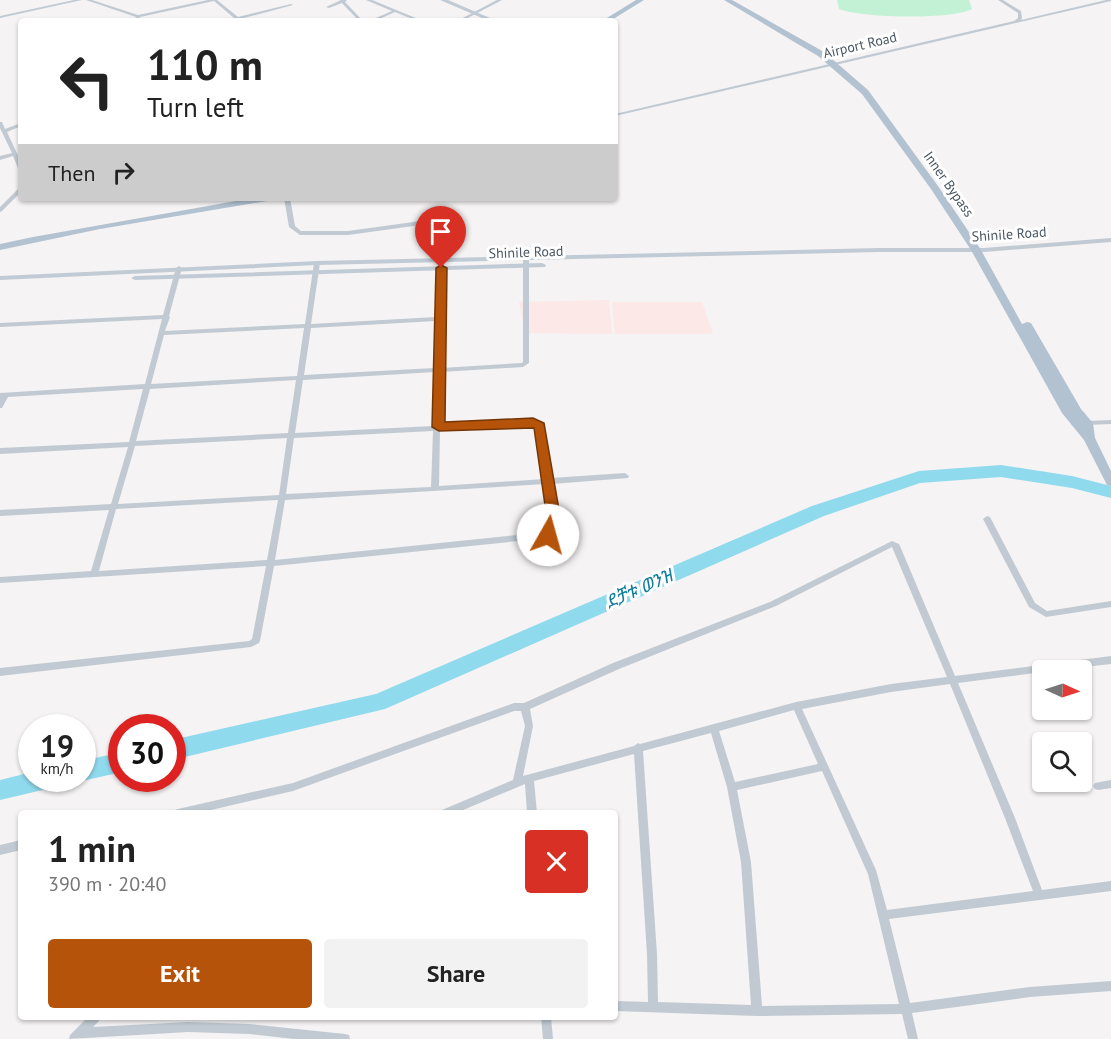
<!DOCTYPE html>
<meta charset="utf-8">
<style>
body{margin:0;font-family:"PT Sans","Noto Sans Ethiopic",sans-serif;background:#f2f2f2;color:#222;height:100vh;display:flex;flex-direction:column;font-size:22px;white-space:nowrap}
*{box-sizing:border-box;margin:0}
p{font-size:20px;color:#767676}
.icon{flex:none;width:33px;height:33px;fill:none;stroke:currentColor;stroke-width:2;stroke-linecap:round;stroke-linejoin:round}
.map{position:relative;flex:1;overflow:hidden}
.sheet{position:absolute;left:18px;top:810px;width:600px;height:210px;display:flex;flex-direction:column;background:#fff;border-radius:6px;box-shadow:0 2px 4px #0004}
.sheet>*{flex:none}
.hud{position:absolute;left:18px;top:18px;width:600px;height:183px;border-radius:6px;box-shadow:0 2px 4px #0004;background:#fff;color:#222;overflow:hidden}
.needle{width:39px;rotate:93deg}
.buttons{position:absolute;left:1032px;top:660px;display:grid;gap:12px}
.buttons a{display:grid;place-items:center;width:60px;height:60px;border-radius:6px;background:#fff;box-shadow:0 2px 4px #0004;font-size:30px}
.speed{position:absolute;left:18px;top:714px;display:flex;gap:12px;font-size:30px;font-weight:700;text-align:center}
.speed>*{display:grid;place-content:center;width:78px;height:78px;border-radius:50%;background:#fff;box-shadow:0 2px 4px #0004;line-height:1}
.speed small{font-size:15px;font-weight:400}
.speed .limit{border:9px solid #d22;background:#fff;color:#111}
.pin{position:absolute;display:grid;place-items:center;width:51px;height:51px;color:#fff;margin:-62px -26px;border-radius:50% 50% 50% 0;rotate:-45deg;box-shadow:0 0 6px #0007}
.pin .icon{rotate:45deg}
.me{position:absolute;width:66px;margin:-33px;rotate:7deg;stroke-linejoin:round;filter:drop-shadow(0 0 4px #0008)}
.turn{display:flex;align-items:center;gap:21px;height:126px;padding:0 30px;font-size:27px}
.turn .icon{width:78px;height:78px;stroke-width:2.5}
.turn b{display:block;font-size:42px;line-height:51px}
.then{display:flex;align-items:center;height:57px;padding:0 30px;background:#0003;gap:12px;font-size:22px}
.round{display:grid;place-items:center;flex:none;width:63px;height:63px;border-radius:6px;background:#f2f2f2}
.summary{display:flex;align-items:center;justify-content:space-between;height:102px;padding:0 30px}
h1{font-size:36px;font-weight:800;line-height:45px}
.primary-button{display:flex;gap:12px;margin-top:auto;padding:12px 30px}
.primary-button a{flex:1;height:69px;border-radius:6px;background:#b45309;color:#fff;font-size:24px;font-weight:800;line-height:69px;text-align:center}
.primary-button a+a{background:#f2f2f2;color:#222}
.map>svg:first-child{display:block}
</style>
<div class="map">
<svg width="1111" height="1039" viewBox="0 0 1111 1039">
<rect width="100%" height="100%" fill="#f5f3f3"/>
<path fill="#fce8e6" d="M609,300L612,334L526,333L519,302Z
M612,302H702L713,334H615Z"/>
<path fill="#c3f1d5" d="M837,0H969L972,9C951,20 862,18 839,9Z"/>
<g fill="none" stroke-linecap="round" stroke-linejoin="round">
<path fill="#90daee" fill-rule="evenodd" d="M1001,465L1072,476L1111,486V498L1072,488L1001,477L920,483L824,516L385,709L172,760V740L376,694L812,506L919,471Z
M122,752V772L82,781L75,778H82V761Z
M32,772V778H62L59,785L51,788L0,800V780Z"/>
<path fill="#c1cad2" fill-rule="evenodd" d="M74,0H82L0,18V16Z
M86,0H92L138,15L208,0H217L238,17L291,4L293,5L233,21H226L234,18L214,1L140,17L137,21H133L136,17Z
M341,0H347L345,2L363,21H359L342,3L329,8L326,7Z
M366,0H372L423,21H417L395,12L375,21H369L392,11Z
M497,0H502L462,21H457Z
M998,0H1003L1021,11L1022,18L1021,20L1106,0H1111V1L615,116V114L1014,21L1018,18V13Z
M0,122H2L5,129L21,123V126L7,132L21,162V170L18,168L13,156L0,160V156L12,153L0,128Z
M21,187V192L2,211L0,212V207L19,188Z
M284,198H290L295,226L301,231H348L428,220L431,222L428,224L348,235H300L289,227Z
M1111,238V242L984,252L981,250L984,248Z
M526,256L529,258V363L523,367L441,372L440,425L533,421L542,424L543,426L551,478L625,473L629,476L628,478L552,484L559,527L551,537L548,538L274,566L260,641L259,643L251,647L0,676V668L249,641L252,639L266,566L0,583V577L91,571L109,510L0,516V510L111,504L128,447L0,454V448L129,442L143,389L8,397L2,408H0V393L145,384L162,319L0,327V323L163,315L176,268L179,266L182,268L169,316L170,317L165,331L305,324L314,263L317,261L320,263L311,324L436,317L438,260L441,258L444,260L441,368L522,363L523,362V258ZM436,321L435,368L304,375L311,328ZM304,328L297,376L151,384L164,335ZM435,372L433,426L295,433L303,380ZM296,380L288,433L136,441L150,389ZM532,425L537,427L544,479L439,486L440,430ZM433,431L431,487L286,494L294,438ZM287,438L279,495L118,504L135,446ZM545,484L551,526L546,532L275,560L285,500ZM278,500L267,560L99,571L116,509Z
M1111,420V424L1085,425L1082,423L1085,421Z
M987,516L990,517L1035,603L1047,611L1111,601V607L1046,617L1029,607L983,519Z
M892,541L899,544L900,546L955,676L1111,656V664L1057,670H1042V672L958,683L1015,818L1042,890L1111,881V891L889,919L910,1003L1030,987L1111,981V991L1030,997L912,1013L918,1039H908L902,1014L757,1016L615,1011V1001L648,1002L647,954L634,754L534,781L537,813H527L525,784L456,813H440L442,810L513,780L525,726L521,711H514L293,791L198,813H173L175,810L178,809L293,783L514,703H524L613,663L770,602ZM892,547L947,677L891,684L796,702L640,744L638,743L634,746L523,776L533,726L530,709L619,669L776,606ZM950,684L1005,818L1033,891L887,910L876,870L802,709L891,692ZM794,710L818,764L735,782L719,731ZM711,733L727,787L741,862L751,1005L658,1002L657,954L643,751ZM822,771L868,874L899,1004L762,1006L751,862L737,790Z
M1111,780V788L1098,790L1095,789L1093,786L1095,783Z
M21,840V850L0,855V845Z
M88,1017H100L99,1021L93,1027L188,1022L250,1024L345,1034L349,1035L350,1039H294L250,1034L188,1032L69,1039L70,1035Z
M541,1017H551L553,1039H543Z"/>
<path fill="#c1cbd6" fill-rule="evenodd" d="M440,0H448L497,21H489Z
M879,248H984L988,250L984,252H879L317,265L0,280V276L317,261Z
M542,263L546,265L545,267L135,280L131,278L135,276Z"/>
<path fill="#b3c2d1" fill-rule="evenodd" d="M636,0H644L610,21H602Z
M724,0H732L824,52L868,90L938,186L981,250L1022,324L1027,322L1031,323L1081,409L1093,423L1095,438L1111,471V486L1107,485L1084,440L1062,413L971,250L931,189L862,94L818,56Z
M253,198H271L267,201L100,229L0,250V244L33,237Z"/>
</g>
<path fill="#b45309" stroke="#753606" stroke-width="1.5" d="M441,265L447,268L445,422L533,418L544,423L562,527L553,539L548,540L541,535L548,526L534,428L439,431L432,427L436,268Z"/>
<g text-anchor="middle" stroke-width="6" stroke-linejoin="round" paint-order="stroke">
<g font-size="14" fill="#4a5661" stroke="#fff">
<text transform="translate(860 45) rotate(-13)" y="5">Airport Road</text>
<text transform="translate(949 184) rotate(55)" y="5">Inner Bypass</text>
<text transform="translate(1009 234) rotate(-4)" y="5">Shinile Road</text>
<text transform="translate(526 252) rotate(-2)" y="5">Shinile Road</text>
</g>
<g font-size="18" font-style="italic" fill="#0c7c9b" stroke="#fff">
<text transform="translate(639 589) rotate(-24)" y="6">ደቻቱ ወንዝ</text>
</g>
</g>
</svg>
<div class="buttons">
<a><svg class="needle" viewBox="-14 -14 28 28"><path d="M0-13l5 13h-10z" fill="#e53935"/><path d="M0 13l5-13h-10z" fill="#767676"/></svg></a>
<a><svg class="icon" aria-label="search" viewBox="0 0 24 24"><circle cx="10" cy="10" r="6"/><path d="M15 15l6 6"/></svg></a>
</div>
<div class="speed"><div>19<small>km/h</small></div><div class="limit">30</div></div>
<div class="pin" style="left:441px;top:268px;background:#d93025"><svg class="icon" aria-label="arrive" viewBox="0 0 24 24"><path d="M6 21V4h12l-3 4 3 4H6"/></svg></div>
<svg class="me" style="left:548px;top:535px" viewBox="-20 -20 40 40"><circle r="19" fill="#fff"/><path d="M0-13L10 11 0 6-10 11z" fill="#b45309"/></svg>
<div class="hud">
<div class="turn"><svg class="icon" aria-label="left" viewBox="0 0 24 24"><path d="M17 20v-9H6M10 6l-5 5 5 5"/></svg><div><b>110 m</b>Turn left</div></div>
<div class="then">Then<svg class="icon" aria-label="right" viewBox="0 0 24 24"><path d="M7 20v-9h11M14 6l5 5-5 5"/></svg></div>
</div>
<section class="sheet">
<div class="summary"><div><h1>1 min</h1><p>390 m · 20:40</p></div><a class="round" style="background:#d93025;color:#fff"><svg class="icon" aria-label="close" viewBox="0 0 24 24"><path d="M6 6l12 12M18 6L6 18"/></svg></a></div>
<div class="primary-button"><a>Exit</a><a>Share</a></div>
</section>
</div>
